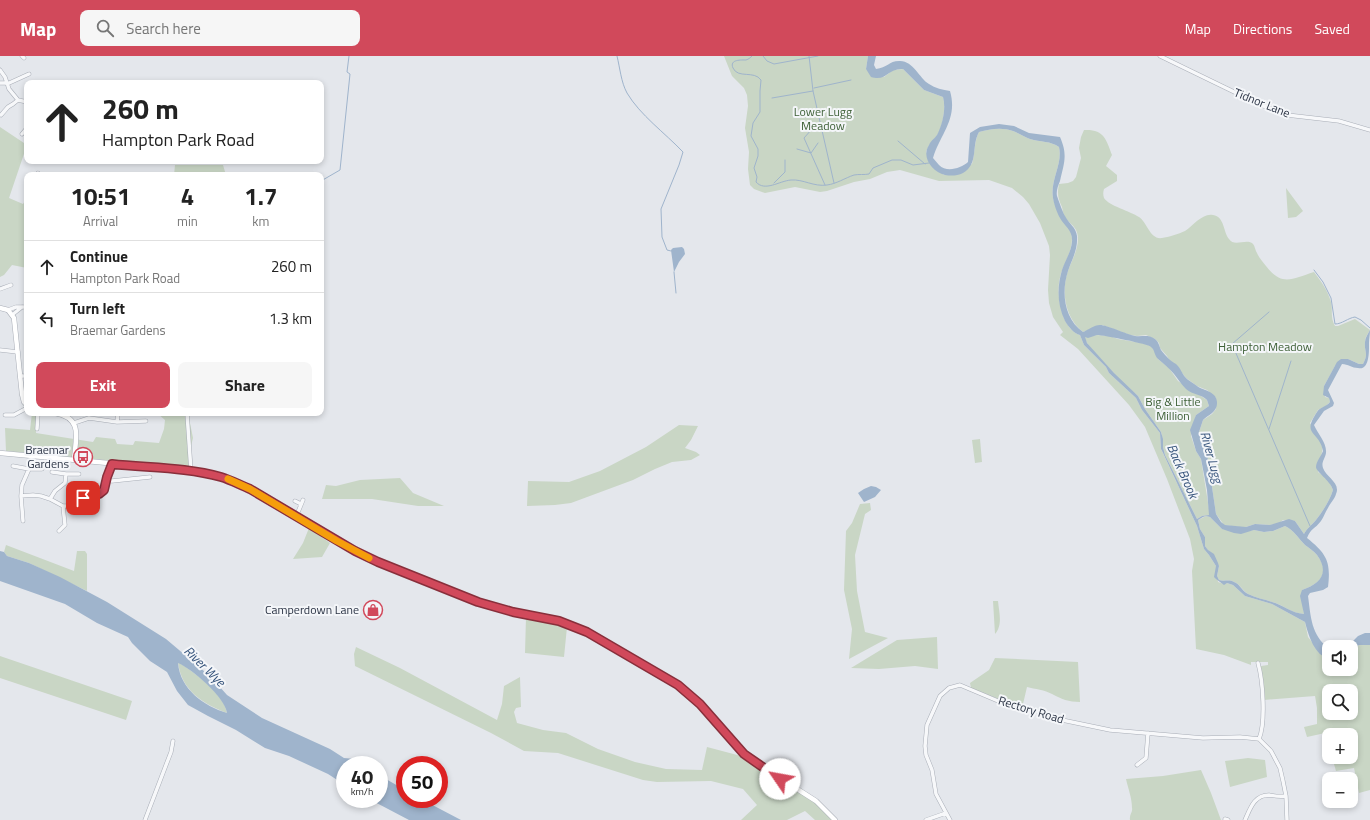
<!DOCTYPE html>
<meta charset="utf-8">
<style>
body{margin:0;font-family:"Titillium Web",sans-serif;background:#f6f6f6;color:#222;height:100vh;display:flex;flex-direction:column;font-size:15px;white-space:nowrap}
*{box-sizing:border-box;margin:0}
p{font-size:13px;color:#767676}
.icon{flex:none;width:22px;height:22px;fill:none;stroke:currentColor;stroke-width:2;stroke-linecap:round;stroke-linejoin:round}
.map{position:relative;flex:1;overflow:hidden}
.panel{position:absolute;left:24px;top:116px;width:300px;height:244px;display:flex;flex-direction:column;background:#fff;border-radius:8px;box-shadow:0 2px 6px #0003}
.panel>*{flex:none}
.top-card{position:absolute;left:24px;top:24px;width:300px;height:84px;border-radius:8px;box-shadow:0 2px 6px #0003;background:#fff;color:#222;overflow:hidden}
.fabs{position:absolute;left:1322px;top:584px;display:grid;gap:8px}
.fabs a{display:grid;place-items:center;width:36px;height:36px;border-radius:8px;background:#fff;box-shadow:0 2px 6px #0003;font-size:20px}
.speed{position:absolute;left:336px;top:700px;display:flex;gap:8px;font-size:20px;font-weight:700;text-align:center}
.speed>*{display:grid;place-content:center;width:52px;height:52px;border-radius:50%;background:#fff;box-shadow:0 2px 6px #0003;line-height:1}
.speed small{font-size:10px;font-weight:400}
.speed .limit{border:6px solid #d22;background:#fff;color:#111}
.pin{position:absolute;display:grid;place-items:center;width:34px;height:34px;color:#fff;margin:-17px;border-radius:8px;box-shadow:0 2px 6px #0006}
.me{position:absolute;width:44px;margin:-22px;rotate:303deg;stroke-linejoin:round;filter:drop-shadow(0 0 3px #0008)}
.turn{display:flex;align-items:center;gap:14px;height:84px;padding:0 12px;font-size:18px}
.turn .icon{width:52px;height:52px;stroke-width:2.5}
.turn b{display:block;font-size:28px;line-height:34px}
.eta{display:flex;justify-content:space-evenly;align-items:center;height:68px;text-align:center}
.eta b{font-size:24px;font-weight:700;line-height:28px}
.primary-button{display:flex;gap:8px;margin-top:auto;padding:8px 12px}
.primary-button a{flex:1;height:46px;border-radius:8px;background:#d1495b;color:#fff;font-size:16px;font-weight:700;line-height:46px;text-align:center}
.primary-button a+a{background:#f6f6f6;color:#222}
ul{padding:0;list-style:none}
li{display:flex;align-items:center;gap:12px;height:52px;padding:0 12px;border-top:1px solid #e0e0e0}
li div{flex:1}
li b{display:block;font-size:15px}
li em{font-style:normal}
header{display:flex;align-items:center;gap:24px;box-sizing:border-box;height:56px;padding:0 20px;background:#d1495b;color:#fff}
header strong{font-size:19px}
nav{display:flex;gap:22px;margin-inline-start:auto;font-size:14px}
.search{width:280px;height:36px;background:#f6f6f6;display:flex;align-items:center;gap:10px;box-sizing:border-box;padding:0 14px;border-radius:8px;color:#767676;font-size:15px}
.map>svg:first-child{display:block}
</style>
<header>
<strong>Map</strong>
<div class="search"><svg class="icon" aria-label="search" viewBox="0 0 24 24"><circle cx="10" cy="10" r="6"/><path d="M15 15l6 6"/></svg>Search here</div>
<nav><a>Map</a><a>Directions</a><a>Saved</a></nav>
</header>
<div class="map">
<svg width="1370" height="764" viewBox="0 0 1370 764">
<rect width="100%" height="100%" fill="#e4e7ec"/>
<path fill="#c9d6c5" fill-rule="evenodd" d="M724,0H868L866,13L884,21L893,14L903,13L924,34L943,41C946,51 943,72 936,81C931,87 929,88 926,96L944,119L972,108C975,98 974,85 979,76C990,73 1002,71 1013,75C1019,77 1024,81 1030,83C1040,86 1051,85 1059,91C1063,108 1050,124 1053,142C1056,157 1072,167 1072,183C1072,193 1067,203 1063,212C1056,229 1058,245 1064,262C1067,269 1073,277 1080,279L1084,289L1106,311L1109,317L1136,342L1142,354L1160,377L1161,393L1197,470L1204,493L1209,499L1216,510L1218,526L1224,528L1227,527L1233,529L1245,540L1272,548L1305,566L1308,581L1325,602H1329V613H1351V595L1359,589H1370V734L1359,737L1354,712L1336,715L1332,701H1351V679H1329V690L1325,677L1307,681L1304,671L1317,668V652L1315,640L1264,644L1261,610L1268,609V606H1251V609L1224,599L1196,593L1192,515L1194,503L1190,483L1167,423L1145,371L1129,349L1078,293L1060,279L1063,276L1053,261L1049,247L1048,234L1050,199L1049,190L1040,167L1029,148L1023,141L1012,132L989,124L939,125L900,114L887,116L870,123L854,126L827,135L820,136L795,131L765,137L754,133L750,129L748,113L749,96L745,72L748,50L747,39L744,32L732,20ZM1329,635H1351V657H1329Z
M0,71L27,89L9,142L23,148L27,142V212L12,209L4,219L0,221Z
M1084,74C1104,73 1106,83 1112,99L1106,110L1117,119V125L1104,133C1103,136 1103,139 1104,142C1109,150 1130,155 1139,161C1147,166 1150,184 1162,182C1168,181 1179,178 1185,175C1193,170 1202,157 1213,159C1225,161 1223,176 1229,183C1234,191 1245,183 1252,187C1255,189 1255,194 1257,197C1259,202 1263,206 1266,210C1282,231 1292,223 1314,216C1321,225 1328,235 1331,246C1333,255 1330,261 1335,270H1338L1355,263L1370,274C1368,278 1365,281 1365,286C1364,296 1369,297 1363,308H1359L1348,303L1335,310L1324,330L1325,341L1329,342L1330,346L1326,350L1318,354L1310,367C1315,375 1324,387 1322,396C1321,403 1319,409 1318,416L1328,423L1333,434C1330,444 1323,455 1316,464C1312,469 1307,472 1304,478L1295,465L1283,464L1278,468L1270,469L1255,468L1246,471H1239L1224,469L1216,458L1207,397L1201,384L1199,376L1203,364L1212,358L1216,353V342L1207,334L1197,330L1186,322L1176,309L1169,304L1167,300L1160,292L1159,287L1155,283L1146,279L1137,280L1130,279L1102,269L1083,276C1065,262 1060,234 1069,212C1073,202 1082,186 1076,174C1074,170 1069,166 1066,163C1063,159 1063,155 1062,151C1058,142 1057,138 1059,128L1068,127L1073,125L1076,121L1081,102L1079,92L1081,81Z
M175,109H223L226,119H174Z
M1286,132L1303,155L1296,161L1288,162Z
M1097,279L1110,280L1118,283L1142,287L1151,290L1154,294L1158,303L1169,312L1178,325L1207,344L1209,350L1196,359L1191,380L1196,395L1201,403L1210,459L1202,460L1197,463L1165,399L1163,391L1162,379L1161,376L1145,353L1138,340L1123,327L1094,296L1087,287L1084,281Z
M32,357H37L36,377L93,386L96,381L115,383L117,388L133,389L135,385L159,387L164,373L165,364L157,357H188L193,382L191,390L192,412L6,395L5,372L30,374Z
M679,369L698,370L691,384L685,392L696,396L700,399L691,404L672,406L655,413L633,424L571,447L555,449L527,450L528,425L569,426L600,415L646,391Z
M980,383L982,406L975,407L972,384Z
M400,422L413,437L444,450H418L372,443H322L326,429L336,430L360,424Z
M870,447L871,454L865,458L855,499L857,535L865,576L888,582L849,603L852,573L844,534L846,475L852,467L860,448Z
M1206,460L1210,461L1222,473L1249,475L1254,474L1264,476L1273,475L1285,470C1294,474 1298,482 1305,489C1309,492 1314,495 1317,499C1331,517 1320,528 1302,534L1304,558C1290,557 1284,549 1272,546C1264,543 1256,542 1248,538C1243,535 1240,528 1234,526C1229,523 1224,526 1219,524L1217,520L1219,510L1205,490V481L1200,473L1198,464Z
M309,472L330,487L322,501L293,503L303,487Z
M6,489L74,515L77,495H85L87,498V535L29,507L7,500L4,496Z
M993,545H998C999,556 1003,569 995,578Z
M526,561L567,571L564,601L525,597Z
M937,581L938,613L915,610L879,613L851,612L897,584Z
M356,591L400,612L497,664L502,648L504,630L520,621L521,651L516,652L514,656L517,667L543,674L566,677L598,693L635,706L666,713L702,714L707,691L741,700L814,746L833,764H815L805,755L787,764H741L757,749L743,733L711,725L657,726L643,724L558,697L524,695L491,677L355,610L354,598Z
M0,600L132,645L126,664L0,622Z
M995,602L1078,606L1080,646C1069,646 1061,643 1052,638C1045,634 1035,633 1027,631L1023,648L1001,644L971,632L970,627L989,614Z
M178,606C194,616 224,638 227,657C203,648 181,634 178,606Z
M1248,702L1265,704L1267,721L1230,731L1225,705Z
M1201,714L1211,737L1221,764H1130C1129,759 1133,756 1132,752C1132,742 1128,732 1126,723L1163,720Z"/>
<path fill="#9fb4cc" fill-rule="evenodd" d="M868,0H876L874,9L876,13C887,12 889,5 899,5C913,4 919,22 929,28C935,32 943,34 950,35C958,63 941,77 933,102C935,104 937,107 939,109C947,117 961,112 968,106L970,77L980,71L999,68L1014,70L1029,77L1060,81C1068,99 1064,107 1060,125C1058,130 1056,135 1057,140C1058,143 1063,157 1065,160C1069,168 1076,171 1077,180C1078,194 1072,203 1068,215C1061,236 1064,263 1083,276C1088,274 1094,269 1100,269C1107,269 1126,278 1135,280C1143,281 1148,278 1155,283C1159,286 1159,290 1161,294C1166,300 1169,304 1176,308C1181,312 1182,319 1187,323C1190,325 1194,328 1197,330C1204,335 1216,335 1217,346C1218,356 1208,359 1203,364L1199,376L1201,384L1207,397L1216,458L1221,466L1225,469L1246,471L1255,468L1270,469L1289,463L1295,465L1304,478C1307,472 1312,469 1316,464C1323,455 1330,444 1333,434C1330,424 1316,416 1316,411C1316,406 1321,400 1323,395C1319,374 1301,380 1317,356C1320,351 1326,351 1330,346L1329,342L1323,339L1324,330L1337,306L1341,303H1348L1359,308H1363C1369,297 1364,296 1365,286C1365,282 1368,278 1370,274C1370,278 1369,283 1369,287C1369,294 1370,315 1358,312C1352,312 1348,308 1342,308L1328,334L1334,347L1333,350L1324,355L1314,369C1318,378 1327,387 1326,397C1325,403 1321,406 1323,412C1326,421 1341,427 1336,438C1335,443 1330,447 1328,452C1325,456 1324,461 1321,465C1315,473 1311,472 1307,482C1327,498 1331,506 1328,531L1323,534L1310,537L1308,540C1311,562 1311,578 1329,593V602C1315,601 1308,578 1305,566L1272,548L1245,540L1233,529L1227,527L1224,529L1216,523L1214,521L1216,510L1209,499L1204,493L1197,470L1163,397L1161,393L1160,377L1142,354L1136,342L1109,317L1106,311L1084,289L1080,279C1074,278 1068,270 1065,265C1057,249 1057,231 1062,214C1065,205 1071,196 1072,186C1073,174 1065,171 1060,162C1057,157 1054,148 1053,142C1050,124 1063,108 1059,91C1051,85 1040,86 1030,83C1024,81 1019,77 1013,75C1002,71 990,73 979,76C971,90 979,108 963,117C957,120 951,120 945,119C932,116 921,101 929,89C931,84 936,82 938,77C943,66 946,52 943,41L924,34L903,13C887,12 887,26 871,21L866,13ZM1097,279C1103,279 1149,288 1151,291C1155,294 1154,299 1158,303C1164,308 1170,313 1174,318C1178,323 1181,328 1186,333C1193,339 1201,338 1207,344L1209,350L1196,359L1190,374L1196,395L1201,403L1207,434L1209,459L1202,460L1197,463L1165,399L1163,391V383L1161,376L1145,353L1138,340L1114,317L1087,287L1085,281L1088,282ZM1206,460L1210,461L1222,473L1234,477L1241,478L1254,474L1264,476L1273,475L1285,470C1294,474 1298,482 1305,489C1309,492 1314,495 1317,499C1330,517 1320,528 1302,534L1300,540L1304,558C1291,557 1283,549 1272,546C1264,543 1256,542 1248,538C1242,535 1240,528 1234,526C1229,523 1224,526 1219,524L1217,520L1219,510L1218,507L1214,498L1208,494L1205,490V481L1200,473L1198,464L1203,461Z
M682,191L684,193L685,198L679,206L674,216L671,194L673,192Z
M871,430L876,431L881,434L875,441L864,446L858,437L864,433Z
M0,495L4,496L7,500L29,507L60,521L107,546L166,583L211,621L227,639L262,662L330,693L344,702L355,703L360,709H345V729L328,718L289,700L265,692L236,674L208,660L188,649L177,635L167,616L150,605L132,587L128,581L97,567L65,548L0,525ZM178,607C192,613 225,641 227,657C204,650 180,633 178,607Z
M1365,577H1370V589H1359L1351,595V591H1347L1358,580Z
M379,719L405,734V743H421L461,764H409L369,743H379Z"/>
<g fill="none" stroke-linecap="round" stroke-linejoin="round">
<path stroke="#9fb4cc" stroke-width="1" d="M617,0C620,12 621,26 627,37C640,59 665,77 683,96L679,109L661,153L662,181L667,194L671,195
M752,0C750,2 749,3 746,4C742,4 729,3 733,12C738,23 754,14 761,24L760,35V56L753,67L751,80L758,93V100L754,112L757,121L756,126C765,136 779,125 791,124C803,123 814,131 827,129C836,128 845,122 854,119C859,118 864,119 869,118L873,112L892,104H901L913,109L929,107
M763,0L767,5L774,8L818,0
M809,0L813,35L834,127
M814,32L851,24
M772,42L813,35
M812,73L804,82L825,129
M898,85L925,108
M797,93L811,97L818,87
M321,125L340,114L350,18L347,16L349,0
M774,127L785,116V104
M1314,214L1323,226L1331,242L1335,268C1342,268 1348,262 1355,261L1361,264L1370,272
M674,216L676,237
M1269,256L1232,288L1310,470
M1269,373L1291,305"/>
<defs>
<path id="street" d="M22,0L24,2
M1160,0L1261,49L1287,59L1339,65L1370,74
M0,14L5,21L9,33L18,44L27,46
M0,27H7
M7,28L29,18
M1,59L8,51L13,48L18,44
M22,78L27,72
M37,119L38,117
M0,233L11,229
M8,254L16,251H27
M12,259L22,251
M0,294L18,296
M20,320H27
M187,357L191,415
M5,359H14L27,352
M117,366L118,357
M74,367L89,362L117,366L146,365
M37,373L38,357
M13,410L29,413H42
M52,416L66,418H79
M106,424L112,425L150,421
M21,440L22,429L29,413
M50,443L55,435L65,427L66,418
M295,445L301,448
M296,461L303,444
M23,465L21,440L33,439L41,440L50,443L63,450H71L83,442L102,437L105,432L107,421L112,408
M59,475L65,469L63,450
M1258,607C1263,625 1266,666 1259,683
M1137,709L1146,702L1148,677
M1225,763L1228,764
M145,764L171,696L173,685
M926,764L946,757
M950,764L936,738L932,714L926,699L925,690L927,669L940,640L949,632L960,629L998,645L1029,652L1062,664L1110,674L1203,682L1240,681L1259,683L1271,695L1280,712L1283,725L1286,740L1287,764
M1245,764C1250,753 1254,739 1269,739C1275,740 1279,741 1286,740"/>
<path id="secondary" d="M0,252L8,254L14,262L22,338L24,346L27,349
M55,357C83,362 76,381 74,404
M0,397L162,412L204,417L222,421L250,433L355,495L419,523L469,543L501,553L559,565L578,572L678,629L700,648L744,698L769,715L816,745L835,764"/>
</defs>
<use href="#street" stroke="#a9aeb7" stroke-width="4.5"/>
<use href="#secondary" stroke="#a9aeb7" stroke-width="5.5"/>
<use href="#street" stroke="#f7f8fa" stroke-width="3.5"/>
<use href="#secondary" stroke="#fff" stroke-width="4.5"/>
</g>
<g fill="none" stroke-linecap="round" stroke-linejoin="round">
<defs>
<path id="route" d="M83,442L99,438L104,434L107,421L112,408C148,412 186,411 221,421C231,424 240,429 250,433L355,495L378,506L478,546L513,556L559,565L587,576L678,629L700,648L744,698L780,723"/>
</defs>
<use href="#route" stroke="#882f3b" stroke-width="10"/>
<use href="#route" stroke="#d1495b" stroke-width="7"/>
<path stroke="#f59e0b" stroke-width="7" d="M228,423L250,433L337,485L369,502"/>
</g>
<defs>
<symbol id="bus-ring" viewBox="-11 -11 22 22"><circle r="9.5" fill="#f4f6f9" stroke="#d1495b" stroke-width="1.5"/><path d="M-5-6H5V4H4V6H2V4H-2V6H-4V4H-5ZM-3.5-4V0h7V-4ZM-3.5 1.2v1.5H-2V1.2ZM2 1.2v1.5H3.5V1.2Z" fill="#d1495b"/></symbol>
<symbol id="shop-ring" viewBox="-11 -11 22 22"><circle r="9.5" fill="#f4f6f9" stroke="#d1495b" stroke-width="1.5"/><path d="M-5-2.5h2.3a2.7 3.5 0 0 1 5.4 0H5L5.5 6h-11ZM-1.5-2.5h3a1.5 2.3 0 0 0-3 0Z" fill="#d1495b"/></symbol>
</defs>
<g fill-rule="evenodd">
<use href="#bus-ring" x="72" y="390" width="22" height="22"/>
<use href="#shop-ring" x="362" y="543" width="22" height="22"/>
</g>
<g text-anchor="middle" stroke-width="4" stroke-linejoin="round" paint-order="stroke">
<g font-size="12" fill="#2b3445" stroke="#f4f6f9">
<text transform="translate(1262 47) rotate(22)" y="4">Tidnor Lane</text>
<text transform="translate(1031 654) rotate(17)" y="4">Rectory Road</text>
</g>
<g font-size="12" fill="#3f6138" stroke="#f4f6f9">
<text x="823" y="60">Lower Lugg<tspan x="823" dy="14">Meadow</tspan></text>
<text x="1265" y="295">Hampton Meadow</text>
<text x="1173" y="350">Big &amp; Little<tspan x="1173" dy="14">Million</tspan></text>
</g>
<g font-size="12" fill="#2b3445" stroke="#f4f6f9" text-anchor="end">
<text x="69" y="398">Braemar<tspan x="69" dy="14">Gardens</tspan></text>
<text x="359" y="558">Camperdown Lane</text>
</g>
<g font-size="13" font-style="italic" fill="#34527a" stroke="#f4f6f9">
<text transform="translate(1212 401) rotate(75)" y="5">River Lugg</text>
<text transform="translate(1183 415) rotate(66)" y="5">Back Brook</text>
<text transform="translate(205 610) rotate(44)" y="5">River Wye</text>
</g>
</g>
</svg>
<div class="fabs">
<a><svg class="icon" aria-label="sound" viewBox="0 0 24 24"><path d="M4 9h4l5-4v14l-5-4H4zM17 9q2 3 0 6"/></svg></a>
<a><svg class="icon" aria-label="search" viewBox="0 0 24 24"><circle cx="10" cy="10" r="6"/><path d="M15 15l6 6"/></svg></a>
<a>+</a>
<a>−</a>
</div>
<div class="speed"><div>40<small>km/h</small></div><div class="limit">50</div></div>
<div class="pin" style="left:83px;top:442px;background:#d93025"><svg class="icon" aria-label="arrive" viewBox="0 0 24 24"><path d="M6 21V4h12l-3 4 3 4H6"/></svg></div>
<svg class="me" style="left:780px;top:723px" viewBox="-20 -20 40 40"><circle r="19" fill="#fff"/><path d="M0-13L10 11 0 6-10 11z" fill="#d1495b"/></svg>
<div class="top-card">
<div class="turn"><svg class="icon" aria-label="ahead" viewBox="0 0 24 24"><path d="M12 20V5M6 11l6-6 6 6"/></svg><div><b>260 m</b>Hampton Park Road</div></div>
</div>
<section class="panel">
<div class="eta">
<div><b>10:51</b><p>Arrival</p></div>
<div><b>4</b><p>min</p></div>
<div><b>1.7</b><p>km</p></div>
</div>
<ul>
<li><svg class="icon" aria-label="ahead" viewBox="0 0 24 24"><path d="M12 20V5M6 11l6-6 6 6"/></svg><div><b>Continue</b><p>Hampton Park Road</p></div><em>260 m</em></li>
<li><svg class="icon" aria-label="left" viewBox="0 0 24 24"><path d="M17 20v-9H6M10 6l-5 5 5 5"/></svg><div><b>Turn left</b><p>Braemar Gardens</p></div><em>1.3 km</em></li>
</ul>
<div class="primary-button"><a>Exit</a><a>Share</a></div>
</section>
</div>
